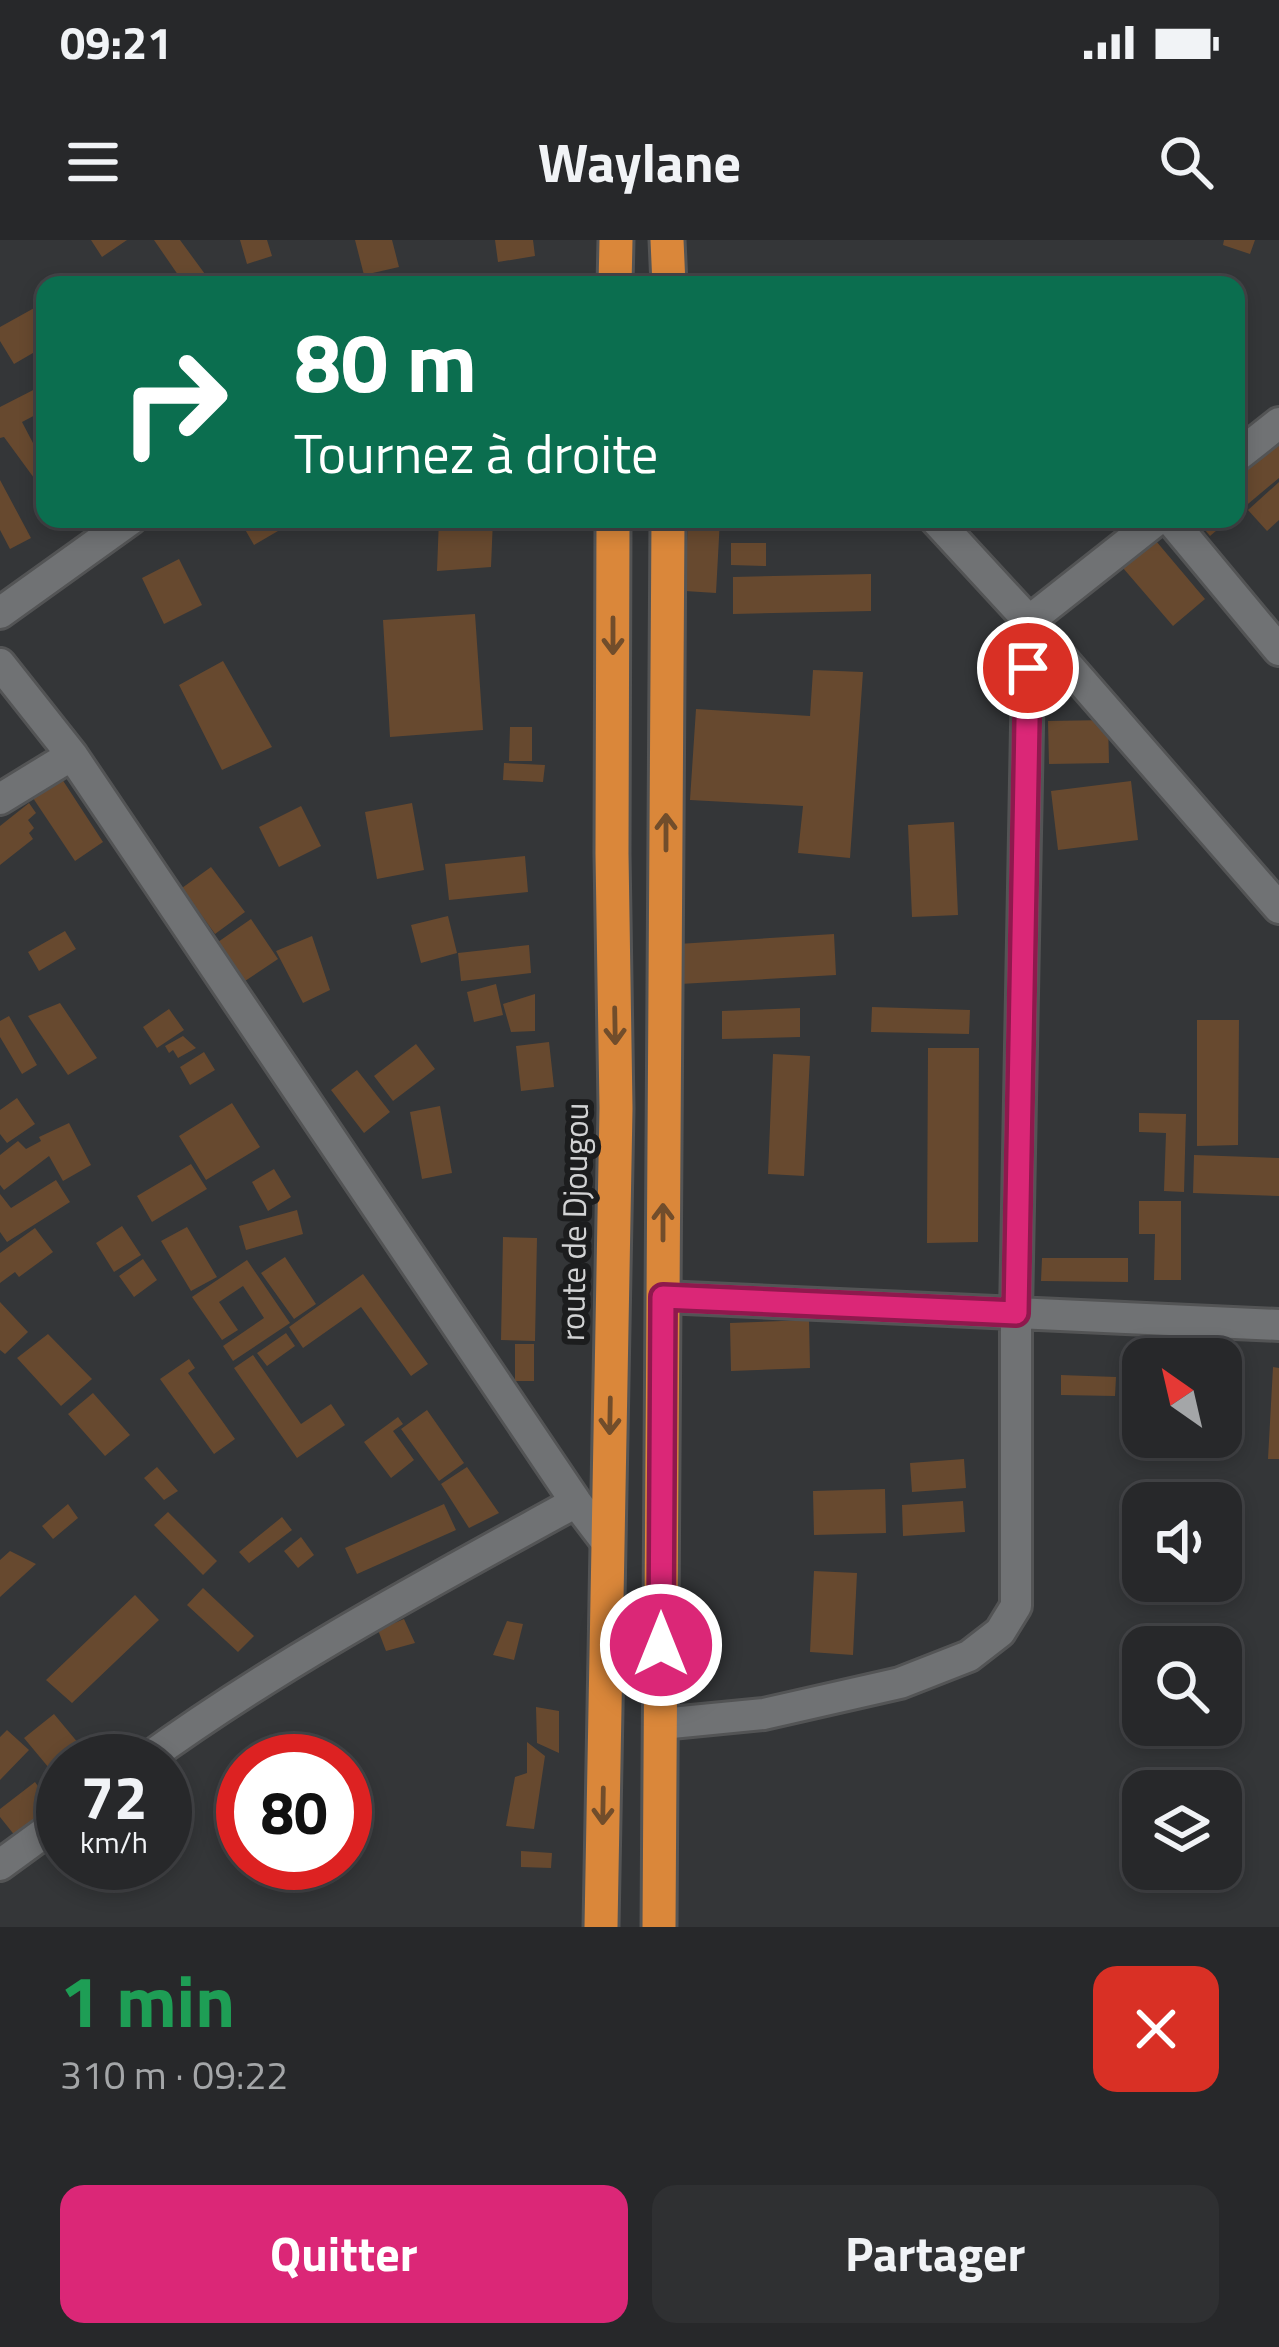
<!DOCTYPE html>
<html lang="fr">
<meta charset="utf-8">
<style>
body{margin:0;font-family:"Titillium Web",sans-serif;background:#2f3032;color:#f1f3f6;height:100vh;display:flex;flex-direction:column;font-size:45px;white-space:nowrap}
*{box-sizing:border-box;margin:0}
p{font-size:39px;color:#a4a6a8}
.icon{flex:none;width:66px;height:66px;fill:none;stroke:currentColor;stroke-width:2;stroke-linecap:round;stroke-linejoin:round}
.map{position:relative;height:1687px;overflow:hidden}
.panel{display:flex;flex-direction:column;background:#27282a;flex:1}
.panel>*{flex:none}
.guide{position:absolute;left:36px;top:36px;width:1209px;height:252px;border-radius:24px;box-shadow:0 6px 18px #0003,0 0 0 3px #434447;background:#0b6e4f;color:#fff;overflow:hidden}
.needle{width:78px;rotate:326deg}
.tools{position:absolute;left:1122px;top:1098px;display:grid;gap:24px}
.tools a{display:grid;place-items:center;width:120px;height:120px;border-radius:24px;background:#27282a;box-shadow:0 6px 18px #0003,0 0 0 3px #434447;font-size:60px}
.speed{position:absolute;left:36px;top:1494px;display:flex;gap:24px;font-size:60px;font-weight:700;text-align:center}
.speed>*{display:grid;place-content:center;width:156px;height:156px;border-radius:50%;background:#27282a;box-shadow:0 6px 18px #0003,0 0 0 3px #434447;line-height:1}
.speed small{font-size:30px;font-weight:400}
.speed .limit{border:18px solid #d22;background:#fff;color:#111}
.pin{position:absolute;display:grid;place-items:center;width:102px;height:102px;color:#fff;margin:-51px;border:6px solid #fff;border-radius:50%;box-shadow:0 3px 12px #0007}
.me{position:absolute;width:132px;margin:-66px;rotate:0deg;stroke-linejoin:round;filter:drop-shadow(0 0 9px #0008)}
.turn{display:flex;align-items:center;gap:42px;height:252px;padding:0 60px;font-size:54px}
.turn .icon{width:156px;height:156px;stroke-width:2.5}
.turn b{display:block;font-size:84px;line-height:102px}
.round{display:grid;place-items:center;flex:none;width:126px;height:126px;border-radius:24px;background:#2f3032}
.overview{display:flex;align-items:center;justify-content:space-between;height:204px;padding:0 60px}
h1{font-size:72px;font-weight:700;line-height:90px;color:#1e9e55}
.button{display:flex;gap:24px;margin-top:auto;padding:24px 60px}
.button a{flex:1;height:138px;border-radius:24px;background:#db2777;color:#fff;font-size:48px;font-weight:700;line-height:138px;text-align:center}
.button a+a{background:#2f3032;color:#f1f3f6}
.status{display:flex;justify-content:space-between;align-items:center;height:84px;padding:0 60px;background:#27282a;direction:ltr}
.status svg{height:33px;fill:currentColor}
header{display:flex;justify-content:space-between;align-items:center;height:156px;padding:0 60px;background:#27282a;font-size:54px;font-weight:700}
.map>svg:first-child{display:block}
</style>
<div class="status"><b>09:21</b><svg viewBox="0 0 49 12"><path d="M0 12V9h3v3zM5 12V6h3v6zM10 12V3h3v9zM15 12V0h3v12zM26 1h20v11H26zM47 4h2v5h-2z"/></svg></div>
<header><svg class="icon" aria-label="menu" viewBox="0 0 24 24"><path d="M4 6h16M4 12h16M4 18h16"/></svg>Waylane<svg class="icon" aria-label="search" viewBox="0 0 24 24"><circle cx="10" cy="10" r="6"/><path d="M15 15l6 6"/></svg></header>
<div class="map">
<svg width="1279" height="1687" viewBox="0 0 1279 1687">
<rect width="100%" height="100%" fill="#343638"/>
<path fill="#67492f" d="M91,0H127L102,17Z
M154,0H180L213,45H185Z
M240,0H267L272,16L247,24Z
M355,0H392L399,27L364,35Z
M495,0H533L535,16L498,22Z
M1224,0H1255L1250,14L1223,5Z
M45,62V106L14,124L0,101V87Z
M45,144V170L22,182L45,226V235L34,238L4,197L0,198V167Z
M1279,194V238L1236,274V230Z
M0,240L31,298L10,309L0,290Z
M1279,242V280L1267,291L1248,270Z
M239,279H271L278,291L254,305Z
M439,279H493L491,327L437,331Z
M688,279H720L716,353L685,351Z
M1196,279H1230L1210,296Z
M1156,301L1205,359L1173,386L1123,328Z
M731,303H766V326L731,325Z
M179,319L202,365L164,384L142,338Z
M871,334V371L733,374V337Z
M475,374L483,490L390,497L383,380Z
M223,421L272,507L222,530L179,445Z
M813,430L863,432L850,618L798,613L803,566L690,560L696,469L810,476Z
M1108,480L1109,523L1049,524L1048,481Z
M510,487H532V521H509Z
M504,523L545,525L543,542L503,540Z
M60,536L103,602L75,621L31,555Z
M1131,541L1138,600L1058,610L1051,551Z
M29,563L36,573L28,580L34,588L29,593L33,599L0,625V586Z
M412,563L424,630L377,639L365,572Z
M301,566L321,606L279,627L259,587Z
M954,582L958,675L912,677L908,585Z
M525,616L528,652L449,660L445,624Z
M211,627L245,672L215,694L182,648Z
M448,676L457,713L421,723L411,685Z
M251,679L278,719L245,741L218,702Z
M65,691L76,709L39,731L28,712Z
M834,694L836,735L680,744L678,704Z
M312,696L330,750L303,763L276,711Z
M529,705L531,733L461,741L458,713Z
M496,744L503,775L474,782L467,752Z
M535,754V791L511,792L503,764Z
M60,763L97,818L68,835L28,776Z
M872,767L970,770L969,794L871,792Z
M800,768V797L722,799V771Z
M169,769L184,790L157,808L143,787Z
M9,776L37,825L22,834L0,797V781Z
M1197,780H1239L1238,905L1197,906Z
M183,796L196,808L178,818L173,810L169,813L165,806Z
M549,802L554,847L521,851L516,806Z
M416,804L435,829L393,861L374,836Z
M928,808H979L978,1002L927,1003Z
M204,812L215,830L190,845L180,827Z
M773,814L810,816L804,936L768,934Z
M357,830L390,872L364,893L331,850Z
M17,858L35,884L7,903L0,894V870Z
M232,863L260,907L206,940L179,896Z
M440,866L452,933L422,939L410,872Z
M1139,873L1186,874L1184,952L1164,951L1166,893L1139,892Z
M69,883L91,925L63,941L49,916L4,950L0,945V915L18,901L26,909L41,901L39,897Z
M1194,915L1279,918V956L1193,953Z
M191,924L207,949L152,982L137,956Z
M274,929L291,957L268,971L252,942Z
M56,940L70,962L7,1002L0,992V954L11,968Z
M1139,961H1181V1040H1154L1155,994H1139Z
M297,970L303,994L246,1010L239,986Z
M122,986L141,1015L114,1032L96,1003Z
M187,987L217,1037L191,1051L161,1001Z
M35,988L53,1012L19,1037L15,1032L0,1043V1013Z
M503,997L537,998L535,1101L501,1100Z
M285,1017L316,1064L294,1079L261,1033Z
M1042,1018H1128V1042L1041,1041Z
M143,1019L157,1040L134,1057L119,1036Z
M247,1020L290,1083L233,1121L223,1106L264,1078L243,1046L219,1062L238,1090L222,1100L192,1057Z
M363,1034L428,1124L411,1136L361,1067L303,1108L289,1087Z
M0,1062L28,1092L5,1114L0,1110Z
M809,1080L810,1128L731,1131L730,1083Z
M286,1093L295,1106L267,1126L257,1113Z
M48,1094L92,1139L61,1166L17,1118Z
M515,1104H534V1141H515Z
M253,1115L301,1184L331,1164L345,1185L297,1218L234,1128Z
M189,1119L195,1128L188,1133L235,1199L214,1214L160,1139Z
M1273,1127L1279,1128V1219H1268Z
M1061,1135L1116,1137L1115,1156L1061,1155Z
M93,1153L130,1195L105,1216L68,1174Z
M427,1170L464,1223L439,1241L401,1189Z
M398,1177L403,1184L393,1191L414,1220L391,1238L364,1202Z
M964,1219L966,1248L912,1252L910,1223Z
M157,1227L178,1251L164,1260L144,1238Z
M467,1227L499,1273L469,1288L441,1244Z
M885,1249L886,1293L814,1295L813,1251Z
M963,1261L965,1292L903,1296L902,1265Z
M68,1264L78,1278L53,1299L42,1286Z
M444,1264L456,1290L357,1334L345,1308Z
M168,1272L217,1321L203,1335L154,1285Z
M282,1277L292,1290L249,1323L239,1312Z
M301,1297L314,1315L298,1328L284,1311Z
M10,1311L36,1324L0,1357V1320Z
M814,1331L857,1333L853,1415L810,1412Z
M203,1348L254,1396L238,1412L187,1365Z
M135,1355L159,1380L72,1463L46,1440Z
M404,1379L415,1403L386,1411L378,1390Z
M507,1381L523,1384L514,1420L493,1415Z
M666,1392L704,1394L702,1428L664,1426Z
M536,1467L559,1471V1513L537,1503Z
M54,1474L84,1510L71,1521H63V1527L54,1534L24,1498Z
M7,1490L29,1510L0,1540V1497Z
M527,1502L545,1516L534,1589L506,1586L515,1537L527,1533Z
M63,1541V1560L16,1597L0,1577V1569L35,1542L44,1555Z
M521,1611L552,1613L551,1628L521,1627Z"/>
<g fill="none" stroke-linecap="round" stroke-linejoin="round">
<defs>
<path id="minor" d="M1236,217L1279,183
M935,279L1029,381L1279,668
M1170,279L1279,410
M0,373L131,279
M0,424L72,515L576,1262L608,1304
M0,559L72,515
M663,1057L1279,1085
M661,1484L764,1474L900,1443L969,1416L1000,1392L1016,1366V1073L1029,381L1158,279
M144,1521C280,1422 429,1343 576,1262
M0,1625L63,1579"/>
<path id="trunk" d="M667,0L669,45
M615,45L616,0
M601,1687L616,868L612,614L613,279
M659,1687L668,279"/>
</defs>
<use href="#minor" stroke="#535455" stroke-width="36"/>
<use href="#trunk" stroke="#535455" stroke-width="39"/>
<use href="#minor" stroke="#707274" stroke-width="30"/>
<use href="#trunk" stroke="#da873a" stroke-width="33"/>
</g>
<defs><path id="oneway-shaft" d="M-6 0H5M1.5-3L5.5 0L1.5 3" fill="none" stroke-width="1.6" stroke-linecap="round" stroke-linejoin="round" transform="scale(3)"/></defs>
<g stroke="#714d2b">
<use href="#oneway-shaft" transform="translate(613 396) rotate(90)"/>
<use href="#oneway-shaft" transform="translate(666 592) rotate(-90)"/>
<use href="#oneway-shaft" transform="translate(615 786) rotate(89)"/>
<use href="#oneway-shaft" transform="translate(663 982) rotate(-90)"/>
<use href="#oneway-shaft" transform="translate(610 1176) rotate(91)"/>
<use href="#oneway-shaft" transform="translate(603 1566) rotate(91)"/>
</g>
<g fill="none" stroke-linecap="round" stroke-linejoin="round">
<defs>
<path id="route" d="M661,1405L663,1057L1016,1073L1028,428"/>
</defs>
<use href="#route" stroke="#8e194d" stroke-width="30"/>
<use href="#route" stroke="#db2777" stroke-width="21"/>
</g>
<g text-anchor="middle" stroke-width="12" stroke-linejoin="round" paint-order="stroke">
<g font-size="33" fill="#d2d3d4" stroke="#1c1d1e">
<text transform="translate(574 982) rotate(-89)" y="12">route de Djougou</text>
</g>
</g>
</svg>
<div class="tools">
<a><svg class="needle" viewBox="-14 -14 28 28"><path d="M0-13l5 13h-10z" fill="#e53935"/><path d="M0 13l5-13h-10z" fill="#a4a6a8"/></svg></a>
<a><svg class="icon" aria-label="sound" viewBox="0 0 24 24"><path d="M4 9h4l5-4v14l-5-4H4zM17 9q2 3 0 6"/></svg></a>
<a><svg class="icon" aria-label="search" viewBox="0 0 24 24"><circle cx="10" cy="10" r="6"/><path d="M15 15l6 6"/></svg></a>
<a><svg class="icon" aria-label="layers" viewBox="0 0 24 24"><path d="M12 4l9 5-9 5-9-5zM3 14l9 5 9-5"/></svg></a>
</div>
<div class="speed"><div>72<small>km/h</small></div><div class="limit">80</div></div>
<div class="pin" style="left:1028px;top:428px;background:#d93025"><svg class="icon" aria-label="arrive" viewBox="0 0 24 24"><path d="M6 21V4h12l-3 4 3 4H6"/></svg></div>
<svg class="me" style="left:661px;top:1405px" viewBox="-20 -20 40 40"><circle r="17" fill="#db2777" stroke="#fff" stroke-width="3"/><path d="M0-11L8 9 0 5-8 9z" fill="#fff"/></svg>
<div class="guide">
<div class="turn"><svg class="icon" aria-label="right" viewBox="0 0 24 24"><path d="M7 20v-9h11M14 6l5 5-5 5"/></svg><div><b>80 m</b>Tournez à droite</div></div>
</div>
</div>
<section class="panel">
<div class="overview"><div><h1>1 min</h1><p>310 m · 09:22</p></div><a class="round" style="background:#d93025;color:#fff"><svg class="icon" aria-label="close" viewBox="0 0 24 24"><path d="M6 6l12 12M18 6L6 18"/></svg></a></div>
<div class="button"><a>Quitter</a><a>Partager</a></div>
</section>
